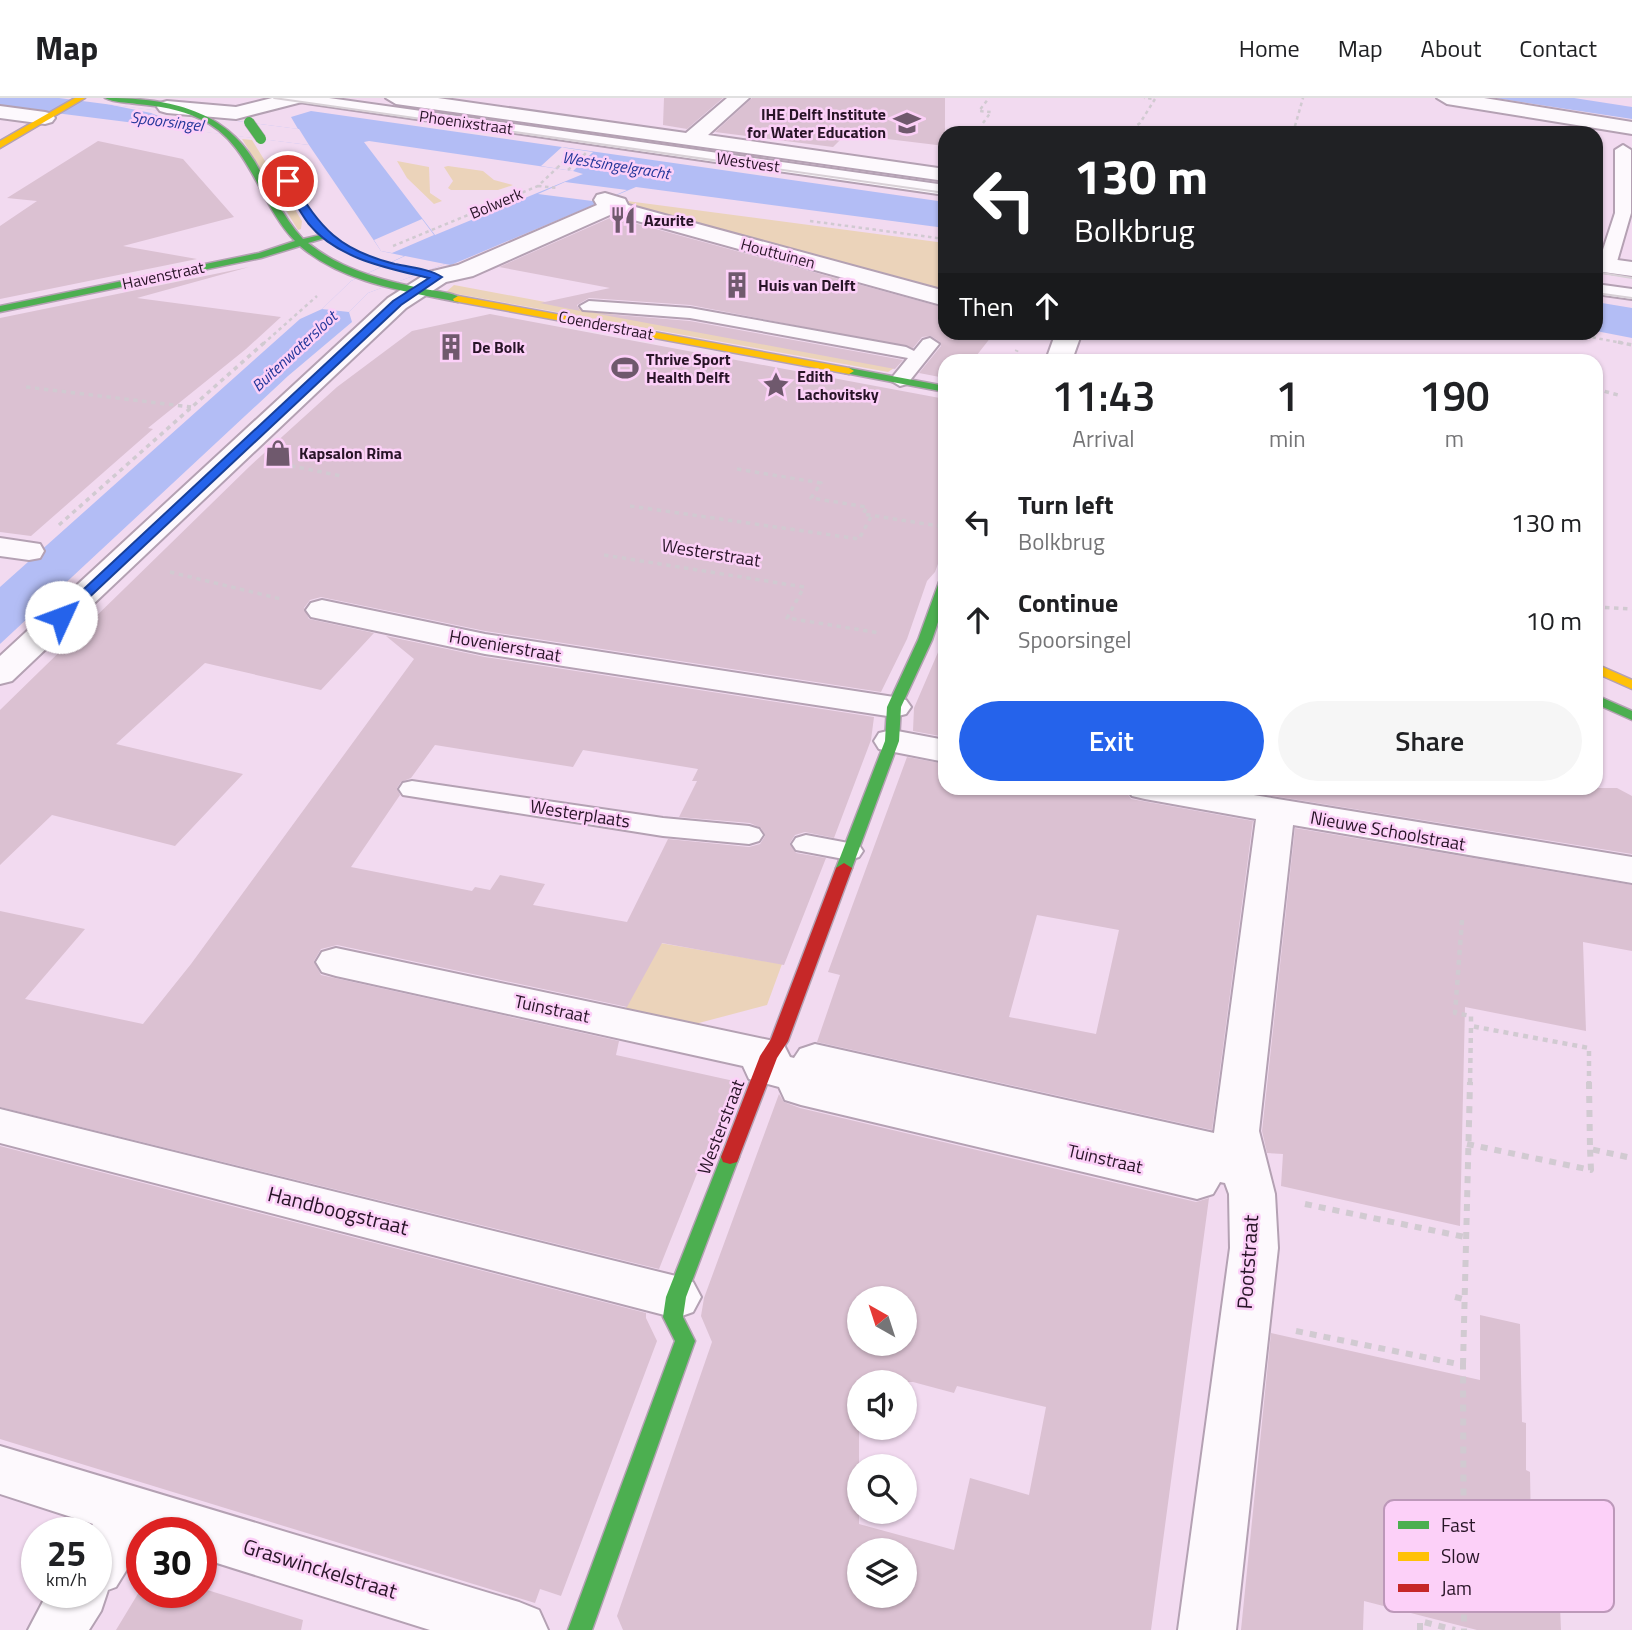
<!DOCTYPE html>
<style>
body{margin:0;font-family:"Titillium Web",sans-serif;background:#f6f6f6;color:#202124;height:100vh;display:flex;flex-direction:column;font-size:26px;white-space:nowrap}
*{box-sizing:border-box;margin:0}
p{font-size:23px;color:#757577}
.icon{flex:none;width:38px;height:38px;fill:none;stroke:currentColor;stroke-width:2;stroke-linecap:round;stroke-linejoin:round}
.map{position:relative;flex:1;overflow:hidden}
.sheet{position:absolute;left:938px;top:256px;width:665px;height:441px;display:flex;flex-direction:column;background:#fff;border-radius:21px;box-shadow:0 2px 5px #0004}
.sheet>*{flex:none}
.banner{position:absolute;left:938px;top:28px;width:665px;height:214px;border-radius:21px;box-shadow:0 2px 5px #0004;background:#202124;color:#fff;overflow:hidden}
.needle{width:46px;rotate:321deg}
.buttons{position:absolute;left:847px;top:1188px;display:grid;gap:14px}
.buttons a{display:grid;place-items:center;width:70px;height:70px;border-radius:50%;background:#fff;box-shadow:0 2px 5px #0004;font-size:35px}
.speed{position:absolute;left:21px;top:1419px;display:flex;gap:14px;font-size:35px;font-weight:700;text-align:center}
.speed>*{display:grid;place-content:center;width:91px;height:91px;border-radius:50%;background:#fff;box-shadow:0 2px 5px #0004;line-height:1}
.speed small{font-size:18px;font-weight:400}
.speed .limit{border:10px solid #d22;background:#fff;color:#111}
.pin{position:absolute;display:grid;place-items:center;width:60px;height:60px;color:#fff;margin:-30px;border:4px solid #fff;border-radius:50%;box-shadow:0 2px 7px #0007}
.me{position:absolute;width:77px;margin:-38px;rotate:47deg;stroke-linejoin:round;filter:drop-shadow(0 0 5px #0008)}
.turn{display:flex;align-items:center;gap:24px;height:147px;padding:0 21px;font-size:32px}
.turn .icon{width:91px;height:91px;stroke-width:2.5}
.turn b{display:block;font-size:49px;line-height:60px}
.then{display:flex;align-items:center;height:66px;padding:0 21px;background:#0003;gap:14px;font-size:26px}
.eta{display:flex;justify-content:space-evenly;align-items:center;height:119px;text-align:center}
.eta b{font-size:42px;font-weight:600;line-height:49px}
.primary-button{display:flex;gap:14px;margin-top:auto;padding:14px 21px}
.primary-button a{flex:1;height:80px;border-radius:42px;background:#2563eb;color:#fff;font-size:28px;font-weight:600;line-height:80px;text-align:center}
.primary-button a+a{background:#f6f6f6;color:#202124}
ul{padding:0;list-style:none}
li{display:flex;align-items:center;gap:21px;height:98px;padding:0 21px}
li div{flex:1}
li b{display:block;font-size:26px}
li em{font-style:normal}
header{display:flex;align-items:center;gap:42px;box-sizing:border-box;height:98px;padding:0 35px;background:#fff;border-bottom:2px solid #e0e0e0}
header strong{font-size:33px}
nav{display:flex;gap:38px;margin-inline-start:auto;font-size:24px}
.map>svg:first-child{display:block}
</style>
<header>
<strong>Map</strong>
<nav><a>Home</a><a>Map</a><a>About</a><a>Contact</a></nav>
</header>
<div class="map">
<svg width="1632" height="1532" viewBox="0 0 1632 1532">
<rect width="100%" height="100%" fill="#f2daf0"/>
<path fill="#ebd3ba" d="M242,41L252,42L302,123L301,131L298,132Z
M397,63L429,69L430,95L442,103L434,106L407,80Z
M448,68L483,73L494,82L513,87L498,92H451L448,90L453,83L444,69Z
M627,103L945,145V207L612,114Z
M454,187L893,269L894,270L888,274L446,194Z
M660,845L782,866L767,907L695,926L626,910Z"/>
<path fill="#b3bdf5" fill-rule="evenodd" d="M0,0H59L298,31L291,19L311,13L945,104V130L636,89L451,167L445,166L368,195L349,214L352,224L288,278L0,546V489L300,221L322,211L351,183L404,158L381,153L309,47L0,8ZM369,43L573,73L583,76L435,137L364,44Z
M1495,0H1574L1632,9V21Z
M1596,204L1632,210V240L1596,233Z"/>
<path fill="#f2daf0" d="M107,6L299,31L309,47L196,33L151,15Z
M562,49L566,50L593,54L573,73L541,68Z
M565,84L627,92L600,104L538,96Z
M422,121L434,137L392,155L381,153L374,142Z
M405,158L445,166L368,195L349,214L322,211L351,183Z"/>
<path fill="#dbc1d2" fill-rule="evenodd" d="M664,0H723L687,31L663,27Z
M752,0H945V48L846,36L833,49L715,34Z
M98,43L183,61L234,119L123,148L197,161L0,201V128L37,103L7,100Z
M612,119L945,210V234H995L973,262H945V280L919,275L941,248L940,244L931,238L922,239L913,250L690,207L589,200L577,207L580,213L540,205L610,190L499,169Z
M249,169L137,200L281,219L246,251L148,330L153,331L31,438L0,434V220Z
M593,215L690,223L903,262L895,271Z
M490,216L945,301V447L935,474L927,483L907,541L881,594L485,533L321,499L310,502L304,510L309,521L374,535L321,592L205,565L116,646L243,676L175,748L52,717L0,767V612L250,368L337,289L412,233Z
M386,538L485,559L874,619L871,642L834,740L805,734L795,737L790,745L796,755L826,760L784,867L662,845L627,909L337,847L321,851L314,863L321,877L619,943L616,957L734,983L659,1171L0,1009V813L85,831L25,901L143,926L191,866L414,561ZM435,647L573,669L583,652L698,671L692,683H697L679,719L750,725L761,730L765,738L760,746L749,749L668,741L627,824L533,807L545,786L500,777L490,792L475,789L472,793L351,769L400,697L397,690L401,684L411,680Z
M945,538V639L913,633L914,610Z
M907,659L945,666V690H1124L1131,701L1253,723L1212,1032L817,944L840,877L828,874ZM1037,817L1119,832L1096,936L1009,919Z
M1224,690H1617L1632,698V756Z
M1295,730L1632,787V853L1583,844L1586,933L1465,909L1460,1128L1281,1088L1283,1056L1267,1055L1262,1033Z
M779,996L784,1004L800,1010L1196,1104L1209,1100L1151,1532H623L617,1518L712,1244L701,1218L704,1200ZM859,1200H905V1246H859ZM859,1284H913L954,1295L957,1288L1046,1309L1029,1397L970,1380L954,1452L859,1426ZM859,1452H905V1498H859Z
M0,1048L646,1215V1220L657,1243L561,1498L540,1491L535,1505L0,1341Z
M1480,1217L1520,1226L1522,1324L1526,1325V1372L1530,1374L1531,1429L1557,1435L1561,1532H1477L1364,1503L1363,1532H1241L1271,1235L1480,1282Z
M142,1489V1494H201V1490L303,1522L301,1532H116Z"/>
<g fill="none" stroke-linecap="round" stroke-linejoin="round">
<defs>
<path id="lane" d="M292,0H329L945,87V97L299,4Z
M1623,47L1631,52V115L1616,167L1607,172L1598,167L1615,115V52Z
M1596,186L1632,191V201L1596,196Z
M589,203L690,210L906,249L914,253L923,242L930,240L939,246L907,286L900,288L890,282L908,260L690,220L583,212L580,208Z
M412,683L663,720L749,728L759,731L763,737L759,743L749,746L663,738L403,697L399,691L403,685Z
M806,737L859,747L863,753L859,759L849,762L796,752L792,746L796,740Z"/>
<path id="street" d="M272,0H305L302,4L236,21L167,15L160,13L157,9L160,5L167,3L236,9Z
M386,0H438L686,35L727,0H749L708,37L945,71V83L396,6Z
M1437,0H1484L1632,24V36L1447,6Z
M0,8L45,14L52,16L55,20L52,24L45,26L0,20Z
M605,95L625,101L628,107L945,193V208L612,116L473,178L446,184L406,210L12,583L0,586V558L388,200L429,174L458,167L597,107L594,102L597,97Z
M1596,159L1632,164V178L1596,173Z
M1056,234H1082L1072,262H1046Z
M0,440L40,446L44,453L40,460L29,462L0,458Z
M322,502L485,536L894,599L906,602L911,609L906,616L894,619L485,556L311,519L306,512L311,505Z
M892,632L945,642V664L879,651L874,643L879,635Z
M1127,690H1211L1632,759V785L1293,727L1259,1033L1275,1096L1278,1150L1236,1532H1178L1230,1150L1229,1096L1225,1085L1220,1084L1213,1096L1197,1101L801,1007L785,1002L779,989L749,981L743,968L336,878L322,874L316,864L322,854L336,850L769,942L784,947L790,959L794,960L800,951L815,946L1214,1035L1256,721L1145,701L1132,698Z
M0,1011L676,1178L693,1184L701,1199L693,1214L676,1220L0,1045Z
M0,1348L519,1504L539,1512L548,1532H430L201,1460V1435H142V1447L116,1489L108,1492L101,1513L89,1532H28L48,1494H96V1435H87L93,1426L0,1396Z"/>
<path id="fast" d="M105,0C164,0 222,9 255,64C270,90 282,118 303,141L325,136V140L308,145C339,170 377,181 415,189C430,193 451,193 463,201L458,204C404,193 343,185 300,148L261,160L0,214V208L259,155L295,143C258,105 251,44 200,21C180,11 158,8 137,6C126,4 114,5 105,0Z
M849,270L945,288V294L845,275L844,273Z
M945,480V503L932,542L901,609L899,643L852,770L850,774H838L836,770L885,643L887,609L918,542L939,484Z
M1596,597L1632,613V622L1596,606Z
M730,1052L737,1054L739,1059L686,1199L683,1219L695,1243L592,1532H568L675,1243L663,1219L666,1199L721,1059L723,1054Z"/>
<path id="slow" d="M75,0H85L0,50V43Z
M458,198L849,270L854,273L849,276L454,203L453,201Z
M1596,566L1632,582V591L1596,575Z"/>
<path id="jam" d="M844,765L852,770L788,943L777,960L739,1059L737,1064L730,1066L723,1064L721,1059L760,958L771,941L836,770Z"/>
</defs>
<use href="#lane" stroke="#b4a1b3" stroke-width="4"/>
<use href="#street" stroke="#b4a1b3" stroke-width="4"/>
<use href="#fast" stroke="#b4a1b3" stroke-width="3"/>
<use href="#slow" stroke="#b4a1b3" stroke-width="3"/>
<use href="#jam" stroke="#b4a1b3" stroke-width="3"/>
<path stroke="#d1cad1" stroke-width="2.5" stroke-dasharray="3.5 3.5" stroke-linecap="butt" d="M983,25L991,14L979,13L989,0
M1126,35L1140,25L1155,1L1144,0
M1293,35L1303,0
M538,88L558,90
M810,123L945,141
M393,148L538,88L557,70
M1565,234L1627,246
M263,246L317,198"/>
<path stroke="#d1cad1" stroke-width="3.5" stroke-dasharray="4.5 4.5" stroke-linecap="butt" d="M1618,244L1632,247
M1013,262L1017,252
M26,289L191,309
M1596,291L1618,297
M1596,297L1603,299
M282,366L341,378
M737,371L821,385L811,400L867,409L863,416L945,429
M630,408L859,441L872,417
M59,427L265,244
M604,457L804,489L787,520L880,535
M170,474L281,501
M1596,509L1632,511"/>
<path stroke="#d1cad1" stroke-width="4.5" stroke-dasharray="5 5" stroke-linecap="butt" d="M1462,822L1455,915L1471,918V928
M1470,985L1471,928L1589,950V985"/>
<path stroke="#d1cad1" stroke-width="6" stroke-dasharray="7 7" stroke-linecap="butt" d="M1589,984L1590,1051L1632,1060
M1467,1046L1591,1072L1590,1051
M1305,1106L1465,1139
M1455,1199L1463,1201
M1296,1233L1463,1267L1464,1532
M1463,1267L1470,984
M1420,1532V1523L1455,1532"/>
<use href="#lane" fill="#fdf9fd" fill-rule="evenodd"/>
<use href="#street" fill="#fdf9fd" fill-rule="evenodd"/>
<use href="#fast" fill="#4caf50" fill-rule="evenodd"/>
<use href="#slow" fill="#ffc107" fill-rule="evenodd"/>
<use href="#jam" fill="#c62828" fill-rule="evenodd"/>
<path stroke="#d8d0d6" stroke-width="2" d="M274,0L945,95
M1596,174L1632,180
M1596,195L1632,200"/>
<defs>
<path id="fast-bridge" d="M249,24L261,41"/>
</defs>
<use href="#fast-bridge" stroke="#b4a1b3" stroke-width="11" stroke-linecap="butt"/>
<path stroke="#d1cad1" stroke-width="2.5" stroke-dasharray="3.5 3.5" stroke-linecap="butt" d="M557,70L576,51
M568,72L588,53"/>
<use href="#fast-bridge" stroke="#4caf50" stroke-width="10"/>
</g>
<path fill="#2563eb" stroke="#184099" stroke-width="2" d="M288,80L292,83C321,131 339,152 395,166C410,169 430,171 442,179L401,207L65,522H56V517L393,203L429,180C387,170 337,161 308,125C299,113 291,97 283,83Z"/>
<defs>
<symbol id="university-bare" viewBox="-9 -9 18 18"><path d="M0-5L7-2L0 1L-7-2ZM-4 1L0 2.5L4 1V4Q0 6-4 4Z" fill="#6f596d" stroke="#fcd0f8" stroke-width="2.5" paint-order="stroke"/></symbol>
<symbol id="restaurant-bare" viewBox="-9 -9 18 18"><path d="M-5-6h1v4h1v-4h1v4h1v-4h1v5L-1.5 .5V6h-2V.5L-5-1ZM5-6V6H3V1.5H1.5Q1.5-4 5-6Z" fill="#6f596d" stroke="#fcd0f8" stroke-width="2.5" paint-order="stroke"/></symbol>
<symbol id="building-bare" viewBox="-9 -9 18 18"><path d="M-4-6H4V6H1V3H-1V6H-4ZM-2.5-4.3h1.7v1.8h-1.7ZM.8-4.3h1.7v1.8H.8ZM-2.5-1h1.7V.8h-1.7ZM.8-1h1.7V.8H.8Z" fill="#6f596d" stroke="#fcd0f8" stroke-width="2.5" paint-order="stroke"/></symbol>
<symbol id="stadium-bare" viewBox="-9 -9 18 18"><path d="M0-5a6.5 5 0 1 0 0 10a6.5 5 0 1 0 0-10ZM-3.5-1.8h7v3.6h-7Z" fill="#6f596d" stroke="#fcd0f8" stroke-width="2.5" paint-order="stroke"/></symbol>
<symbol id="sight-bare" viewBox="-9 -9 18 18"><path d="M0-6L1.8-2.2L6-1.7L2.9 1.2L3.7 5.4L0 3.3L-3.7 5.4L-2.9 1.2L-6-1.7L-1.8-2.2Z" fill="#6f596d" stroke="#fcd0f8" stroke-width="2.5" paint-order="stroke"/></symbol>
<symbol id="shop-bare" viewBox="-9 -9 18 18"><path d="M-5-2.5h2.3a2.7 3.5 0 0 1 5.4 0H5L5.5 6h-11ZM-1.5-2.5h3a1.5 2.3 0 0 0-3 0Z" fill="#6f596d" stroke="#fcd0f8" stroke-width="2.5" paint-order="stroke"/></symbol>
</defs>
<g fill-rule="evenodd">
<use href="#university-bare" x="888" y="6" width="38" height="38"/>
<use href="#restaurant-bare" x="604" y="103" width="38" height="38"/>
<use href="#building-bare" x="718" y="168" width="38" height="38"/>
<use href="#building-bare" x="432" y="230" width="38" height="38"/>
<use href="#stadium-bare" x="606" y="251" width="38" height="38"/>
<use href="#sight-bare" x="757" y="268" width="38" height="38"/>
<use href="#shop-bare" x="259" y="336" width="38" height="38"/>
</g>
<g text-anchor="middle" stroke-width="5" stroke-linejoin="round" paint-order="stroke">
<g font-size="16" font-weight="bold" fill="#281427" stroke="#fcd0f8" text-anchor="start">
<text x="886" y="22" text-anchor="end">IHE Delft Institute<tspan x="886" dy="18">for Water Education</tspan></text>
<text x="644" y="128">Azurite</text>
<text x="758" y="193">Huis van Delft</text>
<text x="472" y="255">De Bolk</text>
<text x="646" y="267">Thrive Sport<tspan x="646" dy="18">Health Delft</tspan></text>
<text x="797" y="284">Edith<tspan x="797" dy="18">Lachovitsky</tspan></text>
<text x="299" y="361">Kapsalon Rima</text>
</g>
<g font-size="16" font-style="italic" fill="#24379a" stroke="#fcd0f8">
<text transform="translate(167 23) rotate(7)" y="6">Spoorsingel</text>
<text transform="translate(616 67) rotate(9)" y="6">Westsingelgracht</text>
<text transform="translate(294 253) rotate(-43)" y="6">Buitenwatersloot</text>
</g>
<g font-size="16" fill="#281427" stroke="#fcd0f8">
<text transform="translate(466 24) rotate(8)" y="6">Phoenixstraat</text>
<text transform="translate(748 64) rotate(8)" y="6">Westvest</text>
<text transform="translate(496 105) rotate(-23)" y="6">Bolwerk</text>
<text transform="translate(778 155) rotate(15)" y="6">Houttuinen</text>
<text transform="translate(163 177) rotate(-12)" y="6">Havenstraat</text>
<text transform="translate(606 227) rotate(11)" y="6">Coenderstraat</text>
</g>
<g font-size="18" fill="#281427" stroke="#fcd0f8">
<text transform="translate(711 455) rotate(9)" y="6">Westerstraat</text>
<text transform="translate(505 548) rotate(10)" y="6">Hovenierstraat</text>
<text transform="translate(580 716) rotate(9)" y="6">Westerplaats</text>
<text transform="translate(1388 733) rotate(10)" y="6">Nieuwe Schoolstraat</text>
<text transform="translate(552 911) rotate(12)" y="6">Tuinstraat</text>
<text transform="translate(721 1029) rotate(-69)" y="6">Westerstraat</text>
<text transform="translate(1105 1061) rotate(13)" y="6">Tuinstraat</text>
</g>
<g font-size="21" fill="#281427" stroke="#fcd0f8">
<text transform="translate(338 1113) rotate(14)" y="7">Handboogstraat</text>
<text transform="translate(1248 1164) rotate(-86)" y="7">Pootstraat</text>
<text transform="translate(320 1471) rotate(17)" y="7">Graswinckelstraat</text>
</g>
</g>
<rect x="1384" y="1402" width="230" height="112" rx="10" fill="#fcd0f8" stroke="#bc98b9" stroke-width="2"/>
<rect x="1398" y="1423" width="31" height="8" fill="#4caf50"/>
<rect x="1398" y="1454" width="31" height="9" fill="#ffc107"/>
<rect x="1398" y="1486" width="31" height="8" fill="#c62828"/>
<g font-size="19" fill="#281427">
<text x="1441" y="1434">Fast</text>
<text x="1441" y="1465">Slow</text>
<text x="1441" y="1497">Jam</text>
</g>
</svg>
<div class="buttons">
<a><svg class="needle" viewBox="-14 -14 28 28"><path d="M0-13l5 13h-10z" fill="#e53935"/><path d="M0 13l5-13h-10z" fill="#757577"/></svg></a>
<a><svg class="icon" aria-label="sound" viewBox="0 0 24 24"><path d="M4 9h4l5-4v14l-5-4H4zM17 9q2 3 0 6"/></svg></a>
<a><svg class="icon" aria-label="search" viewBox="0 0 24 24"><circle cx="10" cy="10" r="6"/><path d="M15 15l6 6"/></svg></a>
<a><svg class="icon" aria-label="layers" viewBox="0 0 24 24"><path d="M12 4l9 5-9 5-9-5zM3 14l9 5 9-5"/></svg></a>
</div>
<div class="speed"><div>25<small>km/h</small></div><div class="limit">30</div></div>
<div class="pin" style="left:288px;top:83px;background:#d93025"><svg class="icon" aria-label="arrive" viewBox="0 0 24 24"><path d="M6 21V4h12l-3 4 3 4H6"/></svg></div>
<svg class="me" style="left:61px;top:519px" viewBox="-20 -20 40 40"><circle r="19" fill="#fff"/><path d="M0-13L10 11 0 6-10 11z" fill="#2563eb"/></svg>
<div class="banner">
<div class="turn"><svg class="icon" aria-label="left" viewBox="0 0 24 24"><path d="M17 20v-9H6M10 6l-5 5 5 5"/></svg><div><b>130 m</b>Bolkbrug</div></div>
<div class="then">Then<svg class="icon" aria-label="ahead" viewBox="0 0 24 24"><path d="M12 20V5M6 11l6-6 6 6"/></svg></div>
</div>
<section class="sheet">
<div class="eta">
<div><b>11:43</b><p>Arrival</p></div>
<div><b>1</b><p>min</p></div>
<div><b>190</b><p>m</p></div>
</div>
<ul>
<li><svg class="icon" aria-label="left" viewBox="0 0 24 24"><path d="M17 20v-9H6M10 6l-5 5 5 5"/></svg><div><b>Turn left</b><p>Bolkbrug</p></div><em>130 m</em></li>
<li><svg class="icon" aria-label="ahead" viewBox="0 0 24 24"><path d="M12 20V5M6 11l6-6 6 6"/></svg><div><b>Continue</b><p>Spoorsingel</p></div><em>10 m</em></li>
</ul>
<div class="primary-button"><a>Exit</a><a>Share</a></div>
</section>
</div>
